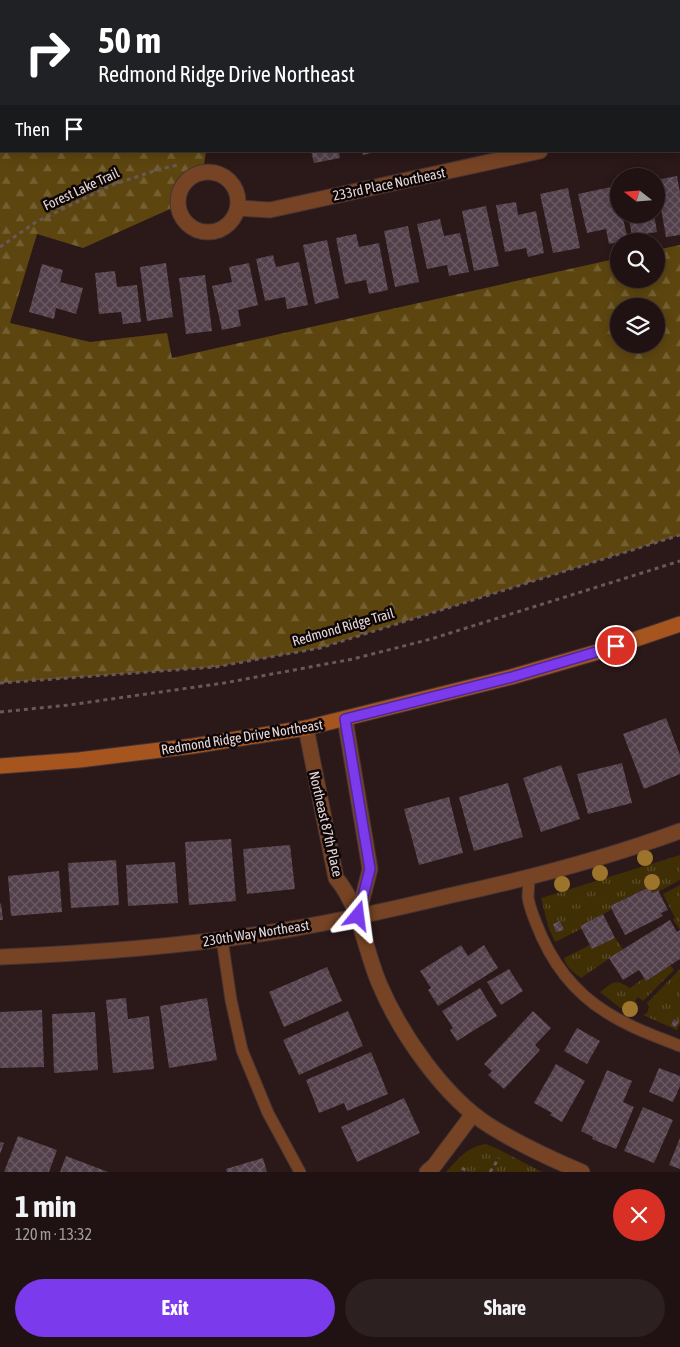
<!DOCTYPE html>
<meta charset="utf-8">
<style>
body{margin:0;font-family:"Asap Condensed",sans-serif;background:#2d2021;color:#f1f3f6;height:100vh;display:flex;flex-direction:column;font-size:19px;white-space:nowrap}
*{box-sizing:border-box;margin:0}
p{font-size:16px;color:#a29ea0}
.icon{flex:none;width:28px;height:28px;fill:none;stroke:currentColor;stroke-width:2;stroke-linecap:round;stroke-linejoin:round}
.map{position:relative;height:1172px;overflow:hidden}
.sheet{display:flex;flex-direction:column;background:#201213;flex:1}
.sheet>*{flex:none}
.top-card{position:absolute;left:0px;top:0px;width:680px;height:152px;box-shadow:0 2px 12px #0003,0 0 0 1px #3d3233;background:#202124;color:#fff;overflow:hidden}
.needle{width:32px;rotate:287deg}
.fabs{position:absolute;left:610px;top:168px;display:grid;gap:10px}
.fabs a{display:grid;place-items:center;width:55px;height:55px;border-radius:50%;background:#201213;box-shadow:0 2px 12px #0003,0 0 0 1px #3d3233;font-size:25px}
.pin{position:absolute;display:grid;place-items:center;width:42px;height:42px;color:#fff;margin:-21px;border:2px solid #fff;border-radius:50%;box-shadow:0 1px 5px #0007}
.me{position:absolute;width:55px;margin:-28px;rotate:16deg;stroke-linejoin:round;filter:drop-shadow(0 0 4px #0008)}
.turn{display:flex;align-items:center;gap:18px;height:105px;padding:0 15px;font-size:22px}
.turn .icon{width:65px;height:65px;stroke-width:2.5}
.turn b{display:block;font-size:35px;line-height:42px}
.then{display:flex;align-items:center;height:48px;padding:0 15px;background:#0003;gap:10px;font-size:19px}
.round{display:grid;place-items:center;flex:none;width:52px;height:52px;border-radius:26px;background:#2d2021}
.headline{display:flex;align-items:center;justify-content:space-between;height:85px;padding:0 15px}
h1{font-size:30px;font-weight:700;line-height:38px}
.cta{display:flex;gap:10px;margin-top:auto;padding:10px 15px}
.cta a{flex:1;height:58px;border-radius:30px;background:#7c3aed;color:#fff;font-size:20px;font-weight:700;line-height:58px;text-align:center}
.cta a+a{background:#2d2021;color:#f1f3f6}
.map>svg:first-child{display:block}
</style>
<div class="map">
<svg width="680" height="1172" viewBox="0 0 680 1172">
<defs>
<pattern id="grass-tufts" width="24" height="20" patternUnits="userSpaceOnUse" patternTransform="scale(1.25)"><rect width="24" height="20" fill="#402e05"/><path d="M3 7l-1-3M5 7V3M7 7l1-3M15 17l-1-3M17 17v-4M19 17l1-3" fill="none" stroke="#5b4c29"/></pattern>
<pattern id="forest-firs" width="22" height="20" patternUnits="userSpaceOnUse" patternTransform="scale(1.25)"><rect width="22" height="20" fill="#5c450f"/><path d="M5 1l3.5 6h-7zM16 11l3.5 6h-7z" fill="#735f31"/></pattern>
<pattern id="building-cross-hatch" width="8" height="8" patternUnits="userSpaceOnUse" patternTransform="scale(1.25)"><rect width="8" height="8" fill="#52404b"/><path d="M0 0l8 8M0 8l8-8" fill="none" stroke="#6b5b64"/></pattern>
</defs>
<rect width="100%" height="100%" fill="#2b1819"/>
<path fill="url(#grass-tufts)" d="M680,855V880L658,892L657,890L652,893L648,887L610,906L611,910L580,926L581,929L555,942L548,926L541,898Z
M680,885V930L673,919L675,918L663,894Z
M615,938L623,949L581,978C574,973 565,966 564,958L590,945L592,949Z
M670,965L674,970L643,1001L638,997L635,1001L637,1003L631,1011L620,1008L600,992C613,982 615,978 630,988L644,978L646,981Z
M680,969V1023L677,1030L643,1015L647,1013L649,1007L647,1003Z
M486,1144L498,1149L542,1172H446C458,1159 468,1146 486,1144Z"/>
<path fill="url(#forest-firs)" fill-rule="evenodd" d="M0,0H617L615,1H1V151H206L203,172C186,177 180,189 179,205L83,248L37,234L10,323L90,342L167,333L172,358L619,258V279H656V250L680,245V535L320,648L215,667L0,683ZM619,306H656V344H619Z"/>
<path fill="url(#building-cross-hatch)" d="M311,151H339L340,158L314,163Z
M362,151H375V152L363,155Z
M646,171L647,176H622V175Z
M677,176L680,193V235L666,237L656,180Z
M616,186L619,197V214H622L628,240L609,244L606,229L587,233L578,194Z
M568,188L580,248L553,253L540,194Z
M516,202L518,215L536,211L544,253L528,257L526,248L505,252L496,205Z
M486,206L499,266L474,271L462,211Z
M628,214H654L657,232L632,236Z
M440,219L444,236L460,233L469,272L449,276L447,265L427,269L417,224Z
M408,226L419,282L395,287L384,231Z
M356,234L359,247L379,243L388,290L369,294L366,280L345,284L336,238Z
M327,240L339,298L315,304L303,245Z
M273,255L276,267L299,262L308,305L287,309L285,297L265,301L256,259Z
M166,263L173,317L147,321L140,267Z
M249,263L258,305L238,310L241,326L222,330L212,286L232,282L229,267Z
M42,264L63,270L60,282L83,288L76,314L56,308L54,319L29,312Z
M115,271L117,287L137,285L141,322L123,324L121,312L99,314L95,273Z
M205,275L212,331L186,334L179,278Z
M666,718L680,755V774L644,789L623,734Z
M622,763L632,803L588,814L577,774Z
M561,765L580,819L541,832L523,778Z
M508,783L523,837L474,851L459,797Z
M449,797L463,853L419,865L404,809Z
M231,839L236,901L189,905L185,842Z
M290,845L295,889L247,894L243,849Z
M116,860L119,905L71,908L68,863Z
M175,862L178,903L128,906L126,865Z
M59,871L62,912L11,916L8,876Z
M649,887L652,893L658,890L668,910L661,913L663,916L625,935L610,906Z
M1,903L3,920H0V904Z
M603,914L615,938L592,949L580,926Z
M670,920L677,932L680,930V959L646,981L639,970L623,980L609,958Z
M560,921L564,930L556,932L553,924Z
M461,945L468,956L484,945L498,968L438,1006L428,990L431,988L420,971Z
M327,967L342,1001L284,1027L269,992Z
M509,969L523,991L501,1005L487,982Z
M480,988L497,1016L457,1041L450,1030L453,1028L442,1011Z
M126,998L128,1019L149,1016L154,1069L113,1073L106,1000Z
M207,998L217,1060L169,1068L160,1006Z
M42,1010L44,1067L0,1068V1012Z
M348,1011L363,1046L299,1075L283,1040Z
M533,1011L551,1028L535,1045L540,1050L504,1089L488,1075L492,1071L484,1064Z
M95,1012L98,1070L54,1073L52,1014Z
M674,1019L679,1022L675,1027L671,1025Z
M577,1028L600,1041L587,1064L564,1051Z
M371,1052L388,1094L347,1111L344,1103L319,1113L306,1080Z
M556,1064L585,1081L562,1122L550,1115L552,1113L534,1103Z
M659,1068L680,1076V1086L673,1102L649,1092Z
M607,1070L632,1081L623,1102L634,1107L616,1149L592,1139L593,1137L581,1131Z
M404,1098L420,1133L357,1162L341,1127Z
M643,1107L673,1120L654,1163L624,1151Z
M18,1136L57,1150L49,1172H4Z
M680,1138V1169L669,1165Z
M0,1142L4,1143L0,1154Z
M66,1156L108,1172H60Z
M263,1158L267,1172H227L226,1169Z"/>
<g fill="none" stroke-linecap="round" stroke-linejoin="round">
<defs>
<path id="lane" d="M529,878C529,884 528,891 528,897C529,906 533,915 536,923C550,960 572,991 606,1012C629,1027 655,1036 680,1046
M222,939L231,1000L242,1050L268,1113L300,1172"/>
<path id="street" d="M679,130H680
M178 202a30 30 0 1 1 60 0a30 30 0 1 1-60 0Z
M238,208L270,210L540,151
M345,719L370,869L358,916
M306,728L336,878C361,908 364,948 379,983C400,1033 444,1097 490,1126C519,1144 551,1159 582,1172
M0,957C95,953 191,946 285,930C340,921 394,909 448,896C527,879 604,859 680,831
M427,1172L434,1166L473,1114"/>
<path id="secondary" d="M0,766L79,760L193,746L306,728L511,677L601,651L680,624"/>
</defs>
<use href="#lane" stroke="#453334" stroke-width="13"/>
<use href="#street" stroke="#453334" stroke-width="17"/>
<use href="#secondary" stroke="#453334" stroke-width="17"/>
<path stroke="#695859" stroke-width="3" stroke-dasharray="4 4" stroke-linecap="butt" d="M0,247L36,222L112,185L160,169L178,165
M0,683L215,667L320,648L680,535
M0,712L69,705L224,683L353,659L431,639L680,561
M462,1168L468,1172
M490,1172L499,1158"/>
<use href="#lane" stroke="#764324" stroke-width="11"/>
<use href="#street" stroke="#764324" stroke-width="15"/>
<use href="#secondary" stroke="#a7551e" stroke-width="15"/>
</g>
<g fill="#9c742b">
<circle cx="645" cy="858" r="8"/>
<circle cx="600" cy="873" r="8"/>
<circle cx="652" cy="882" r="8"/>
<circle cx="562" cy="884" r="8"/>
<circle cx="630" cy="1009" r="8"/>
</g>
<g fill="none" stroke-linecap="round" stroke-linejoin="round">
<defs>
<path id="route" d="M358,916L370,869L345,719L512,677L616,646"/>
</defs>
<use href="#route" stroke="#51269a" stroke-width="12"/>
<use href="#route" stroke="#7c3aed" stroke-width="9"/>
</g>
<g text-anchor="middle" stroke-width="5" stroke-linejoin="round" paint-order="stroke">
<g font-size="14" fill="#e5d7d8" stroke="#0e0606">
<text transform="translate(389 184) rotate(-12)" y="5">233rd Place Northeast</text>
<text transform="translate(81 189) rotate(-25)" y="5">Forest Lake Trail</text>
<text transform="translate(343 627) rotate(-16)" y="5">Redmond Ridge Trail</text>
<text transform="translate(242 737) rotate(-9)" y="5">Redmond Ridge Drive Northeast</text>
<text transform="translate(326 824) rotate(77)" y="5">Northeast 87th Place</text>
<text transform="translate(256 933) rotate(-9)" y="5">230th Way Northeast</text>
</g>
</g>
</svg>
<div class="fabs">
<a><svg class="needle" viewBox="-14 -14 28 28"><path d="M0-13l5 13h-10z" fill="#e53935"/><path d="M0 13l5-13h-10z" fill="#a29ea0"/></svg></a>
<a><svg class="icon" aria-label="search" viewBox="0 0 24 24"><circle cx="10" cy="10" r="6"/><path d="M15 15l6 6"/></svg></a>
<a><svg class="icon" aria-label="layers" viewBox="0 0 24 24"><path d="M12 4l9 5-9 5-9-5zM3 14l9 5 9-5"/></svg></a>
</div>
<div class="pin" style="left:616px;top:646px;background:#d93025"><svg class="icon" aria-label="arrive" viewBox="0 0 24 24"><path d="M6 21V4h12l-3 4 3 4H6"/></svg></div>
<svg class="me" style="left:358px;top:916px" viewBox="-20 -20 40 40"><path d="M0-17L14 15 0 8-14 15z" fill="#7c3aed" stroke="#fff" stroke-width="4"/></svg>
<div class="top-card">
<div class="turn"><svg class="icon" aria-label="right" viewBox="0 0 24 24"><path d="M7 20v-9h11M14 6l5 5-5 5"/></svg><div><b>50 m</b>Redmond Ridge Drive Northeast</div></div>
<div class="then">Then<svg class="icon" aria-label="arrive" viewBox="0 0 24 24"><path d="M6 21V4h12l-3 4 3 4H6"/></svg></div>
</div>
</div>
<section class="sheet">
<div class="headline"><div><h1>1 min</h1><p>120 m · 13:32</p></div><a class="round" style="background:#d93025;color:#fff"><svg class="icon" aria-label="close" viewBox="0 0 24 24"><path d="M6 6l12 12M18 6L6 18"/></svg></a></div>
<div class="cta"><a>Exit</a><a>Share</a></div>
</section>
